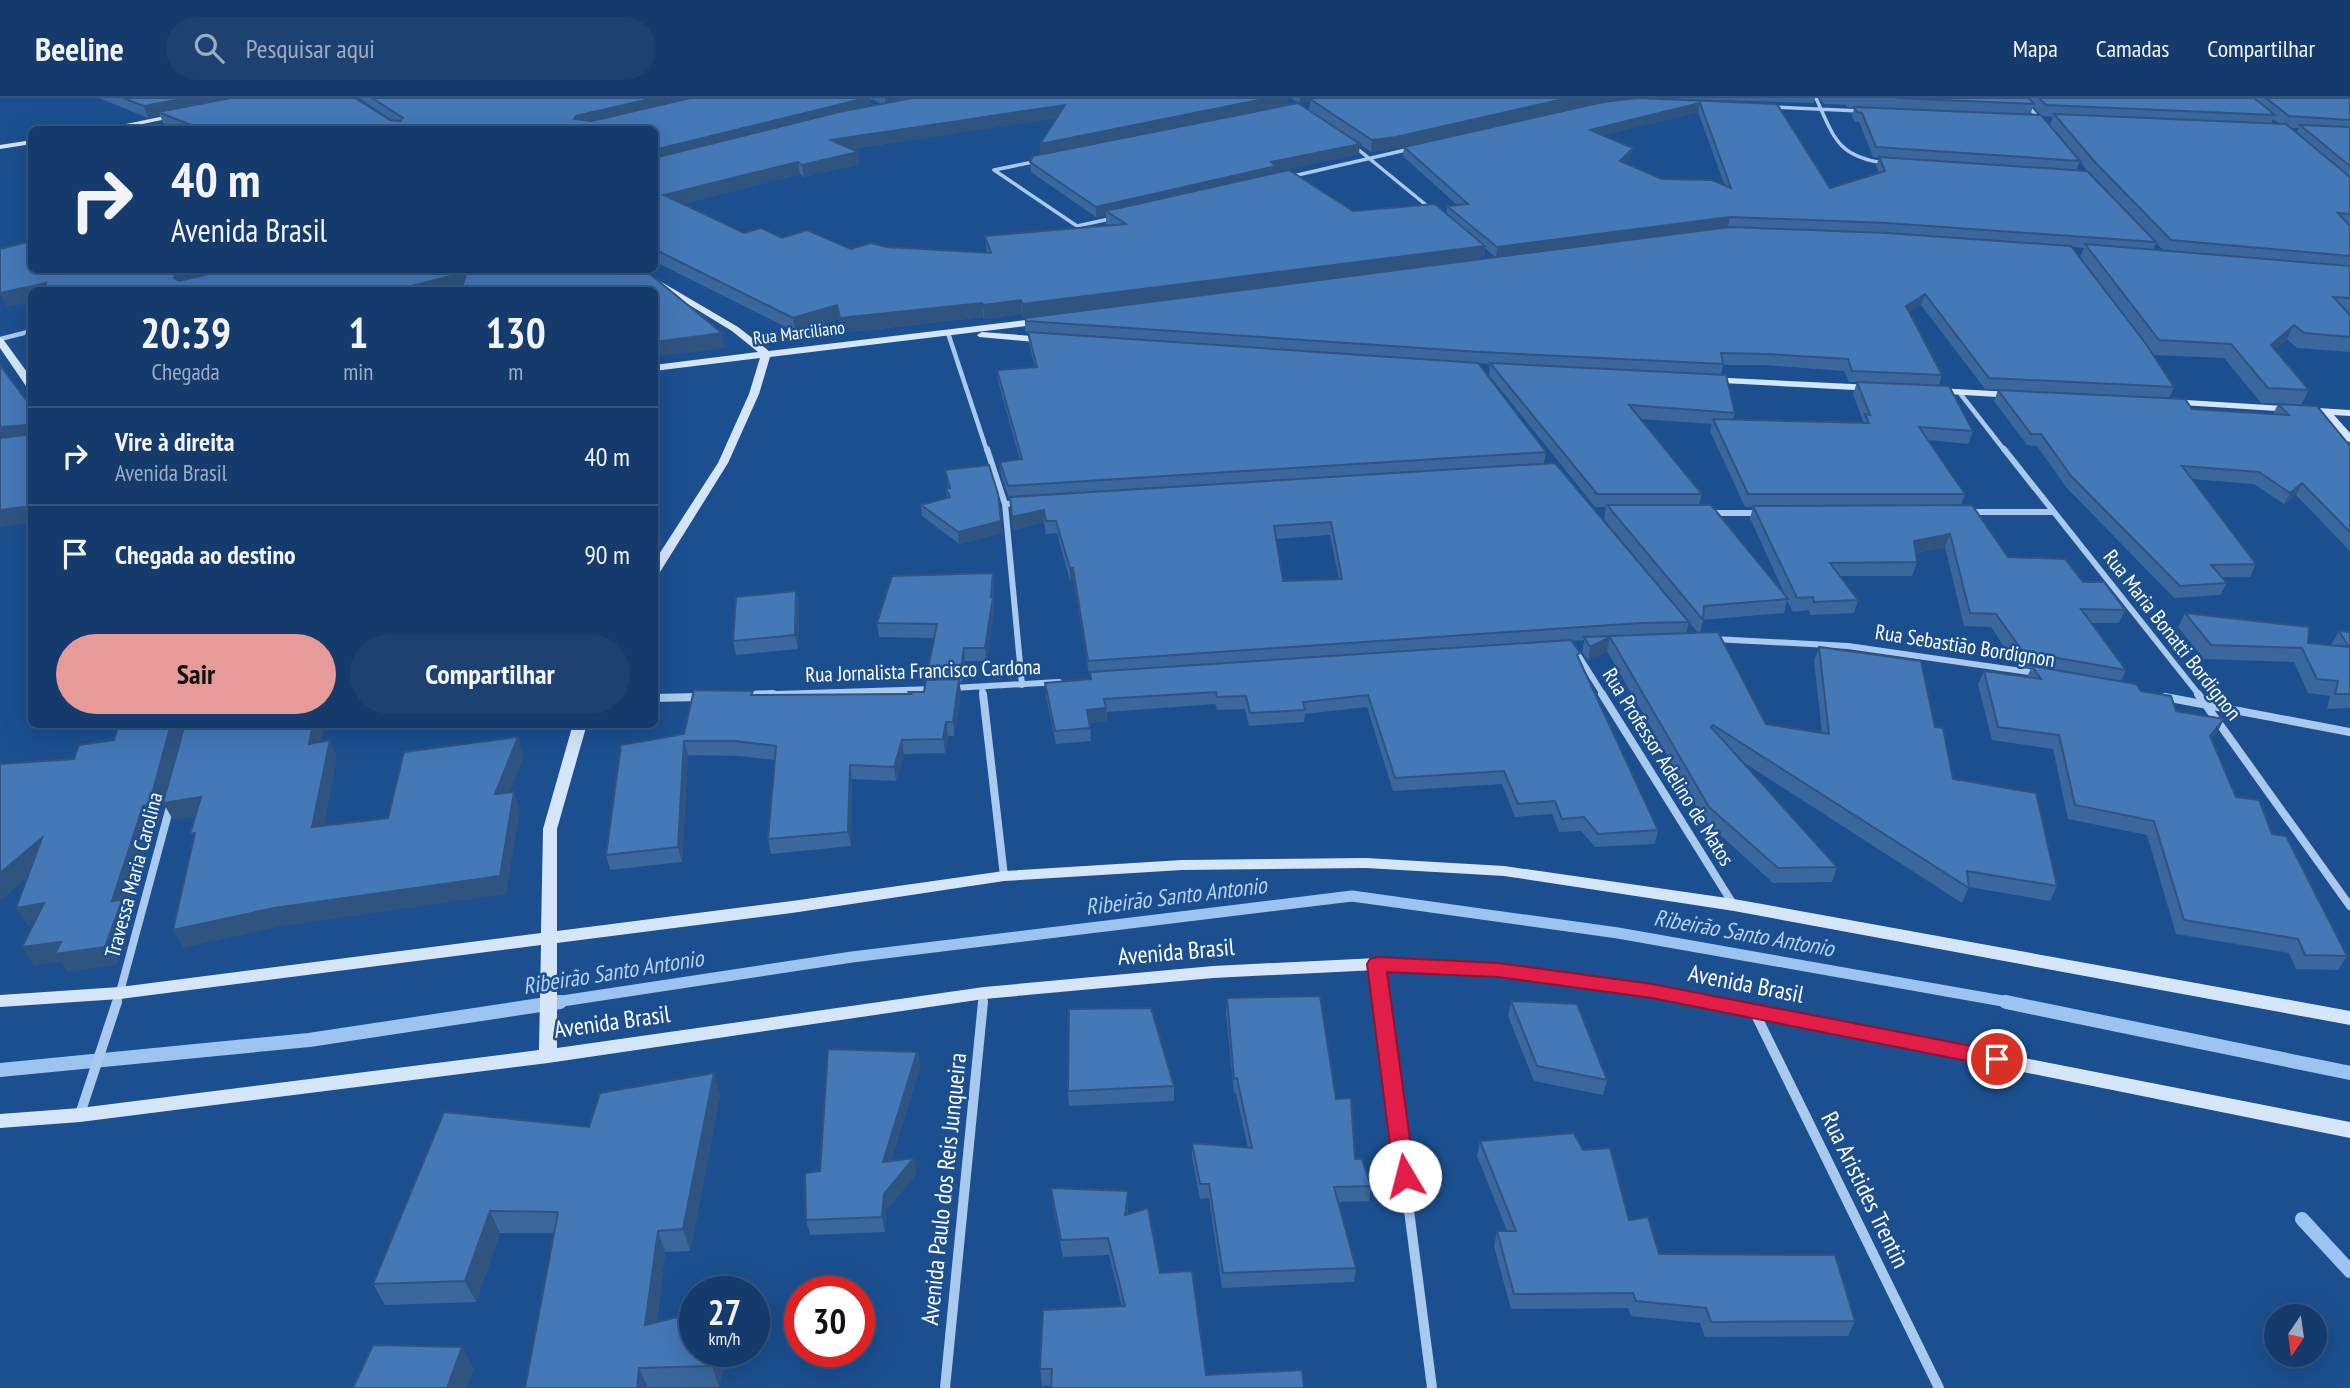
<!DOCTYPE html>
<html lang="pt">
<meta charset="utf-8">
<style>
body{margin:0;font-family:"PT Sans Narrow",sans-serif;background:#1d4271;color:#f1f3f6;height:100vh;display:flex;flex-direction:column;font-size:26px;white-space:nowrap}
*{box-sizing:border-box;margin:0}
p{font-size:23px;color:#9dadc1}
.icon{flex:none;width:38px;height:38px;fill:none;stroke:currentColor;stroke-width:2;stroke-linecap:round;stroke-linejoin:round}
.map{position:relative;flex:1;overflow:hidden}
.side{position:absolute;left:28px;top:189px;width:630px;height:441px;display:flex;flex-direction:column;background:#143b6b;border-radius:10px;box-shadow:0 7px 28px #0002,0 0 0 2px #33557e}
.side>*{flex:none}
.top-card{position:absolute;left:28px;top:28px;width:630px;height:147px;border-radius:10px;box-shadow:0 7px 28px #0002,0 0 0 2px #33557e;background:#143b6b;color:#f1f3f6;overflow:hidden}
.needle{width:46px;rotate:193deg}
.controls{position:absolute;left:2264px;top:1206px;display:grid;gap:14px}
.controls a{display:grid;place-items:center;width:63px;height:63px;border-radius:50%;background:#143b6b;box-shadow:0 7px 28px #0002,0 0 0 2px #33557e;font-size:35px}
.speed{position:absolute;left:679px;top:1178px;display:flex;gap:14px;font-size:35px;font-weight:700;text-align:center}
.speed>*{display:grid;place-content:center;width:91px;height:91px;border-radius:50%;background:#143b6b;box-shadow:0 7px 28px #0002,0 0 0 2px #33557e;line-height:1}
.speed small{font-size:18px;font-weight:400}
.speed .limit{border:10px solid #d22;background:#fff;color:#111}
.pin{position:absolute;display:grid;place-items:center;width:60px;height:60px;color:#fff;margin:-30px;border:4px solid #fff;border-radius:50%;box-shadow:0 2px 7px #0007}
.me{position:absolute;width:77px;margin:-38px;rotate:352deg;stroke-linejoin:round;filter:drop-shadow(0 0 5px #0008)}
.turn{display:flex;align-items:center;gap:24px;height:147px;padding:0 28px;font-size:32px}
.turn .icon{width:91px;height:91px;stroke-width:2.5}
.turn b{display:block;font-size:49px;line-height:60px}
.eta{display:flex;justify-content:space-evenly;align-items:center;height:119px;text-align:center}
.eta b{font-size:42px;font-weight:800;line-height:49px}
.action{display:flex;gap:14px;margin-top:auto;padding:14px 28px}
.action a{flex:1;height:80px;border-radius:42px;background:#e69b98;color:#111;font-size:28px;font-weight:800;line-height:80px;text-align:center}
.action a+a{background:#1d4271;color:#f1f3f6}
ul{padding:0;list-style:none}
li{display:flex;align-items:center;gap:21px;height:98px;padding:0 28px;border-top:2px solid #33557e}
li div{flex:1}
li b{display:block;font-size:26px}
li em{font-style:normal}
header{display:flex;align-items:center;gap:42px;box-sizing:border-box;height:98px;padding:0 35px;background:#143b6b;border-bottom:2px solid #33557e}
header strong{font-size:33px}
nav{display:flex;gap:38px;margin-inline-start:auto;font-size:24px}
.search{width:490px;height:63px;background:#1d4271;display:flex;align-items:center;gap:18px;box-sizing:border-box;padding:0 24px;border-radius:38px;color:#9dadc1;font-size:26px}
.map>svg:first-child{display:block}
</style>
<header>
<strong>Beeline</strong>
<div class="search"><svg class="icon" aria-label="search" viewBox="0 0 24 24"><circle cx="10" cy="10" r="6"/><path d="M15 15l6 6"/></svg>Pesquisar aqui</div>
<nav><a>Mapa</a><a>Camadas</a><a>Compartilhar</a></nav>
</header>
<div class="map">
<svg width="2350" height="1290" viewBox="0 0 2350 1290">
<rect width="100%" height="100%" fill="#1b4f8f"/>
<g fill="none" stroke-linecap="round" stroke-linejoin="round">
<path stroke="#9cc4f0" stroke-width="11" d="M549,905L852,859L1352,798L1618,835L2014,905"/>
<path stroke="#9cc4f0" stroke-width="14" d="M2006,904L2350,975
M0,972L309,942L560,904
M2302,1121L2350,1173"/>
<path stroke="#a9c9ee" stroke-width="3.5" d="M1816,0C1834,40 1838,59 1885,65
M2021,0L2041,23
M1770,9L1860,13
M1354,48L1431,111
M994,72L1077,128L1114,120
M994,72L1038,63
M1289,79L1410,51"/>
<path stroke="#a9c9ee" stroke-width="4.5" d="M948,235L987,353
M0,241L32,233
M1959,294L2005,353"/>
<path stroke="#a9c9ee" stroke-width="6" d="M987,351L1005,406L1022,587
M2004,351L2200,598
M1005,406L1020,405
M1969,414H2052
M1710,415H1761
M1714,541L1848,548L2036,575
M1575,552L1604,598
M982,589L983,598
M953,590L1059,584
M746,597L934,591"/>
<path stroke="#a9c9ee" stroke-width="8" d="M983,596L1004,778
M1602,596L1733,806
M2198,596L2350,808
M746,597L773,596
M2165,599L2350,634
M654,600L699,599
M1377,866L1382,905
M117,905L171,705
M983,905L984,895"/>
<path stroke="#a9c9ee" stroke-width="10" d="M1382,904L1432,1290
M1754,913L1939,1290
M80,1016L117,904
M945,1290L983,904"/>
<path fill="#d6e6fa" fill-rule="evenodd" d="M179,15L181,18L114,32H97Z
M32,42V46L0,51V47Z
M632,172H641L738,229L769,253L1042,220L1047,223L1042,226L770,259L759,296L728,365L660,474L654,478V464L718,365L749,296L760,260L654,273V267L758,254L732,233Z
M982,234L1045,239L1050,242L1045,245L979,239L977,237Z
M0,240L3,241L32,281V292L28,291L0,250Z
M1708,279L1873,287L1878,290L1873,293L1704,284L1703,282Z
M1936,290L2013,294L2018,297L2013,300L1932,295L1931,293Z
M2170,301L2350,312V318L2334,317L2350,335V344L2346,343L2322,316L2166,306V302Z
M573,626H587L557,731V833L792,803L1004,773L1182,762L1366,760L1504,768L1734,801L2350,913V927L1734,813L1504,778L1366,770L1182,772L1004,783L792,815L557,845V950L984,889L1213,868L1377,860L1498,866L1652,887L2350,1024V1040L1652,899L1498,878L1377,872L1213,880L984,901L548,965L80,1024L0,1030V1016L80,1010L539,952L541,847L120,901L0,909V897L120,889L541,835L543,731Z"/>
</g>
<path fill="#3a679d" fill-rule="evenodd" d="M99,0H355L390,22L393,23L359,0H1288L1287,7L1359,56L1277,73V74L1353,113L1447,115V108L1457,107L1403,58L1404,49L1371,54L1309,12L1310,3L1299,5L1291,0H1635L1600,4L1412,47L1603,4L1777,6L1830,90L1879,75L1876,68L1879,60L1873,59L1859,24H1855L1852,18L1854,10L1847,9L1846,7L1824,6L1819,0H2350V215H2348L2350,217V254L2297,250L2287,241L2275,252L2309,292L2301,307L2261,305L2224,260L2153,257L2174,289L2169,300L1985,291L1921,207L1909,214L1942,277L1939,288L1973,333L1968,346L1928,342L1965,396L1961,407L2008,459L2083,484L2125,512L2119,525H2091L2126,572L2121,583L2217,635L2212,641L2236,699L2272,736L2347,858L2338,872L2296,871L2289,855L2176,836L2147,737L2068,721L2053,651L1992,642L1978,586L1984,573L2027,579L2031,570L2017,568L1991,529L1964,528L1945,449L1916,455L1917,464L1912,478H1840L1858,502L1854,515L1810,517L1809,512L1793,514L1787,502L1784,515L1703,522L1700,535L1766,626L1822,635L1814,563L1819,549L1935,629L1953,681L2057,788L2050,803L1969,789L1962,805L1740,662L1837,769L1832,784L1773,785L1705,723L1607,553L1588,563L1582,554L1584,542L1572,543L1579,561L1658,732L1655,746L1595,749L1581,733L1559,734L1552,716L1515,719L1502,686L1393,693L1367,609L1305,616L1304,624L1249,628L1245,611L1217,612L1215,606L1107,614V623L1090,625L1091,643L1056,646L1046,598L1045,585L1090,581V576H1089L1074,483H1070L1057,435L1046,436L1044,424L1013,432L1010,400H1009L1001,376L1000,364L1020,362L998,283L997,272L1035,269L1029,245L1028,235L1026,234L1025,231V220H1023L1022,216L984,221L983,219L842,235L839,221L796,234L654,163V32H179L163,25L160,17L148,20ZM870,1L876,3L882,6L871,8ZM2033,9L2041,17H2030ZM1698,14L1725,88L1662,81L1625,65L1631,59L1603,37ZM2042,18L2053,19L2050,27ZM1056,20L1040,57L1030,64L1031,74L1096,119L1106,117V126L1109,127L985,138L987,155L887,149L851,151L782,140L744,135L682,106L800,76L804,79L859,66L858,54L852,51ZM2273,21L2280,26H2271ZM2290,30H2299L2296,35ZM2080,63L2087,73L2076,72ZM2156,145L2163,152H2153ZM2072,149L2084,150L2080,159ZM1485,150L1495,159L1483,161ZM1478,265L1490,266L1489,277L1595,409H1606L1604,421L1698,535L1686,536L1689,524L1544,365L1546,354ZM1723,267H1764L1844,273L1849,284H1857L1853,296L1863,323V325L1733,321L1735,315L1721,276ZM1640,321L1712,326L1710,333L1745,409H1753L1750,420L1785,497L1699,407L1702,396ZM1330,437L1339,481L1283,483L1276,441Z
M1651,0H1815L1814,5Z
M32,222V249L26,237Z
M1998,292L2192,311L2273,316L2278,306L2350,348V453L2296,397L2284,406L2254,386L2191,381L2256,466L2250,479H2221L2227,485L2220,497L2174,500L2066,389L2037,348L2027,347L1994,303Z
M945,372L1002,435L959,446L922,418L921,407L947,400L946,391L948,390Z
M993,475L994,513L986,563H965L962,584H959L961,595L954,638H948L945,655L904,656L896,683L852,681L851,748L771,756L768,741L775,662L739,658L688,657L682,764L610,772L606,757L684,636L753,593V597L909,596V594H924L930,582L928,571L934,540L879,539L877,525Z
M796,493L799,507L798,551L736,557L733,543Z
M2185,515L2308,545L2331,547L2339,533L2350,534V610L2327,611L2330,598L2308,595L2294,564L2204,561L2178,529Z
M1227,900L1336,1001L1355,1061L1371,1088L1369,1103L1338,1104L1356,1170L1354,1184L1222,1190L1209,1100L1200,1101L1192,1060V1045L1248,1050L1236,995H1234L1226,915Z
M1511,903L1607,982L1603,997L1534,983L1508,918Z
M917,954L920,969L891,1063L917,1075L886,1112L885,1134L810,1137L806,1122L820,1073Z
M1174,988V1003L1069,1008L1068,993Z
M720,997L690,1153L665,1154L657,1224L728,1253L719,1289L525,1290L554,1135H500L476,1204L385,1207L373,1186L589,1029Z
M1480,1043L1583,1052L1629,1122L1659,1156L1855,1223L1848,1238L1705,1239L1700,1225L1631,1218L1628,1210L1511,1211L1494,1148L1497,1133H1507L1477,1058Z
M1051,1090L1128,1093V1116L1160,1175L1051,1288H1042L1040,1271L1122,1209L1109,1157L1063,1159L1053,1107Z"/>
<path fill="#305480" d="M187,0H252L158,14L160,17L148,20L144,8Z
M654,0H705L578,29L574,21L576,18Z
M866,0H870L871,11L654,64V52Z
M885,0H927L886,8Z
M1269,0H1288L1287,8L1040,58V46Z
M1300,0H1329L1310,1V3L1299,5Z
M1568,0H1635L1600,4L1395,51L1371,54L1372,42Z
M1700,5L1698,14L1589,41L1590,32Z
M1065,7V19L833,54L831,42Z
M1360,46L1359,56L1277,73V78L1106,113V117L1096,119V109L1271,64Z
M1633,50L1631,59L1618,72L1620,63Z
M858,54L859,66L804,79L802,67Z
M798,64L800,76L666,110L664,97Z
M1730,119L1728,129L1496,159L1497,149Z
M1485,148L1483,161L1023,220L1022,206Z
M187,172H246L181,188L174,180L176,174Z
M467,174L471,187L452,192H396Z
M46,185L50,192H32V204L7,209L0,196Z
M1925,196L1921,207L1902,219L1906,208Z
M1021,202L1022,216L984,221L983,207Z
M982,205L983,219L842,235L840,220Z
M837,207L839,221L796,234L793,220Z
M2294,227L2287,241L2264,262L2271,247Z
M722,235L725,250L654,259V244Z
M26,327L32,337L0,344V329Z
M2302,385L2296,397L2284,406L2290,395Z
M654,386L662,447L654,448Z
M32,408V424L0,429V412Z
M1044,412V424L1013,432L1012,419Z
M1001,423L1002,435L959,446L958,434Z
M1950,436L1945,449L1909,456L1914,443Z
M1070,470H1073L1074,483H1070Z
M993,475L994,513L986,563L985,550Z
M796,493L799,507L798,551L795,537Z
M1610,539L1607,553L1588,563L1590,549Z
M964,550L965,563L962,584L961,570Z
M959,581L961,595L954,638L953,624Z
M1106,610L1107,623L1088,625L1087,612Z
M2224,621L2217,635L2203,652L2210,638Z
M946,624L948,638L945,655L943,641Z
M171,626H185L201,699L210,716L173,722L164,706L159,725L153,726L126,809L133,820L116,867L67,874L61,864L34,868L22,849L112,803L143,708Z
M313,626H325L317,663L309,646Z
M518,639L524,657L502,714L495,696Z
M330,642L337,660L320,747L312,729Z
M902,642L904,656L896,683L894,669Z
M684,643L688,657L682,764L678,749Z
M850,667L852,681L851,748L848,734Z
M514,694L520,712L506,796L283,828L183,850L173,832Z
M42,740L53,758L0,803V775Z
M44,805L56,823L28,828L16,810Z
M917,954L920,969L886,1079L883,1064Z
M714,975L720,997L690,1153L683,1131Z
M914,1060L917,1075L886,1112L885,1134L882,1119L884,1096Z
M1128,1093V1110L1125,1134V1117Z
M490,1113L500,1135L476,1204L465,1183Z
M658,1133L665,1154L654,1248L645,1227Z
M462,1249L474,1271L467,1290H447Z
M716,1253H728L719,1289L712,1268Z
M639,1270L648,1290H637Z"/>
<path fill="#4478b7" stroke="#305480" stroke-width="2" fill-rule="evenodd" d="M123,0H187L144,8Z
M231,0H355L390,22L400,23L403,20L372,0H654L576,18L574,21L592,23L690,0H866L654,52V32H204L158,14Z
M912,0H1269L1040,46L1065,7L831,42L858,54L802,67L798,64L664,97L744,135L761,130L782,140L807,132L851,151L871,145L887,149L991,155L985,138L1126,126L1106,113L1289,72L1353,113L1435,106L1485,148L1022,206L1021,202L983,207L982,205L840,220L837,207L793,220L654,151V60L839,14Z
M1313,0H1568L1396,39L1372,42L1310,1Z
M1638,0L1777,6L1830,90L1885,73L1879,59L2087,73L2156,144L1887,125L1730,119L1497,149L1447,108L1468,106L1404,49L1603,4ZM1700,5L1731,90L1712,82L1662,81L1620,63L1633,50L1590,32Z
M1897,0H2029L2034,6Z
M2039,0H2254L2275,17L2046,7Z
M2266,0H2350V22L2289,18Z
M1298,5L1360,46L1271,64L1277,68L1096,109L1030,64L1033,58Z
M1854,9L2041,17L2080,63L1876,49L1862,15L1857,14Z
M2054,16L2286,26L2350,79V116L2338,115L2350,128V158L2171,142L2094,63Z
M2300,27L2350,29V68Z
M1730,129L1887,135L2071,148L2146,246L2174,289L1989,280L1925,196L1906,208L1942,277L1852,273L1848,261L1767,256L1721,255L1723,266L1480,254L1026,223L1025,220Z
M32,143V172H187L176,174L174,180L179,183L226,172H645L722,235L654,244V192H461L467,174L396,192H44L46,185L0,195V151Z
M2085,146L2350,168V200L2333,199L2350,217V239L2304,235L2294,227L2271,247L2309,292L2268,290L2231,246L2159,242Z
M32,222V242L26,237Z
M1028,234L1478,265L1546,354L1008,388L1000,364L1022,361L997,272L1037,269Z
M1490,265L1726,277L1735,315L1629,307L1702,396H1597Z
M0,267L32,310V408L0,412V340L25,337L26,327L0,329Z
M1857,284L1949,288L1973,333L1919,329L1965,396H1748L1713,321L1869,325L1865,316L1870,317Z
M1998,292L2185,301L2192,311L2289,317L2278,306L2317,308L2350,348V434L2302,385L2290,395L2259,374L2182,368L2256,466L2211,467L2227,485L2180,488L2071,378L2041,336H2031Z
M1555,365L1689,524L1640,525L1088,563L1073,470H1070L1056,423H1046L1044,412L1012,419L1010,399ZM1331,424L1342,481L1283,483L1274,428Z
M989,367L998,396L1001,423L958,434L921,407L950,399L946,391L950,390L945,372Z
M654,399L658,431H654Z
M1607,407H1711L1788,501L1704,508L1703,522Z
M1972,407L2008,459L2065,461L2083,484H2104L2125,512L2081,511L2126,572L2023,554L1996,516L1970,515L1950,436L1914,443L1917,464L1830,465L1858,502L1814,504L1813,499L1797,500L1753,408Z
M993,475L991,499H993L985,550H964L961,570L928,571L937,526L877,525L892,478Z
M796,493L795,537L733,543L736,499Z
M2185,515L2309,529L2308,545L2349,549L2339,533L2350,534V596H2335L2338,583L2317,581L2302,550L2211,547Z
M1718,534L1766,626L1829,636L1819,549L1921,563L1935,629L1943,630L1953,681L2036,695L2057,788L1967,773L1969,790L1713,627L1711,629L1837,769L1778,770L1709,709L1610,539L1590,549L1584,539Z
M1571,542L1580,555L1577,557L1658,732L1598,736L1584,719L1562,721L1555,703L1518,706L1504,673L1395,680L1368,597L1303,604L1305,612L1250,615L1246,598L1217,599L1216,594L1104,601L1106,610L1087,612L1090,630L1055,633L1045,585L1091,581L1090,574Z
M2032,568L2136,586L2141,593L2171,598L2176,613L2224,621L2210,638L2236,699L2259,702L2272,736L2286,738L2347,858L2305,857L2298,841L2184,822L2154,723L2075,707L2059,637L1998,629L1984,573L2041,581Z
M959,581L953,624H946L943,641L902,642L894,669L850,667L848,734L768,741L776,648L735,643H684L678,749L606,757L621,647L684,636L694,592L753,593L751,597L911,596L909,594H924L926,582Z
M119,626H171L149,707L143,708L112,803L122,802L105,849L55,856L61,844L22,849L44,805L16,810L42,740L0,775V666L74,661L79,647L114,642Z
M185,626H313L309,646L330,642L312,729L388,720L404,654L518,639L495,696L514,694L500,778L274,810L173,832L195,735L190,736L201,699L163,705Z
M1320,898L1336,1001L1351,1000L1355,1061H1362L1371,1088L1334,1089L1356,1170L1223,1175L1209,1086H1200L1192,1045L1252,1050L1237,980L1234,981L1227,900Z
M1511,903L1577,906L1607,982L1537,968Z
M1151,910L1174,988L1068,993L1069,911Z
M828,951L917,954L883,1064L914,1060L884,1096L882,1119L806,1122L805,1075L820,1073Z
M714,975L683,1131L658,1133L645,1227L695,1215V1253H716L712,1268L639,1270L637,1290H525L558,1114L490,1113L465,1183L373,1186L444,1014L589,1029L600,995Z
M1574,1035L1583,1052L1610,1050L1629,1122L1648,1119L1659,1156L1835,1157L1855,1223L1711,1224L1706,1210L1636,1203L1633,1195L1514,1196L1497,1133H1516L1480,1043Z
M1051,1090L1128,1093L1125,1117L1148,1110L1160,1175L1192,1173L1206,1277L1302,1272L1304,1290H1051L1052,1271H1040L1043,1212L1125,1208L1108,1140L1061,1142Z
M373,1247L462,1249L447,1290H353Z"/>
<path fill="#e11d48" stroke="#92132f" stroke-width="2" d="M1377,859L1498,865L1652,886L1997,953L2004,956L2007,961L2004,967L1997,969L1652,900L1498,879L1387,874L1415,1078L1412,1085L1405,1087L1397,1085L1394,1078L1367,866L1370,861Z"/>
<g text-anchor="middle" stroke-width="5" stroke-linejoin="round" paint-order="stroke">
<g font-size="18" fill="#fff" stroke="#1b4f8f">
<text transform="translate(799 235) rotate(-7)" y="6">Rua Marciliano</text>
</g>
<g font-size="21" fill="#fff" stroke="#1b4f8f">
<text transform="translate(2172 537) rotate(52)" y="7">Rua Maria Bonatti Bordignon</text>
<text transform="translate(1965 548) rotate(9)" y="7">Rua Sebastião Bordignon</text>
<text transform="translate(923 573) rotate(-2)" y="7">Rua Jornalista Francisco Cardona</text>
<text transform="translate(1668 669) rotate(58)" y="7">Rua Professor Adelino de Matos</text>
<text transform="translate(134 777) rotate(-75)" y="7">Travessa Maria Carolina</text>
</g>
<g font-size="23" font-style="italic" fill="#b5d3f5" stroke="#1b4f8f">
<text transform="translate(1176 798) rotate(-7)" y="8">Ribeirão Santo Antonio</text>
<text transform="translate(1744 835) rotate(10)" y="8">Ribeirão Santo Antonio</text>
<text transform="translate(613 874) rotate(-9)" y="8">Ribeirão Santo Antonio</text>
</g>
<g font-size="24" fill="#fff" stroke="#1b4f8f">
<text transform="translate(1176 854) rotate(-5)" y="8">Avenida Brasil</text>
<text transform="translate(1746 886) rotate(11)" y="8">Avenida Brasil</text>
<text transform="translate(612 924) rotate(-8)" y="8">Avenida Brasil</text>
<text transform="translate(944 1091) rotate(-84)" y="8">Avenida Paulo dos Reis Junqueira</text>
<text transform="translate(1865 1092) rotate(64)" y="8">Rua Aristides Trentin</text>
</g>
</g>
</svg>
<div class="controls">
<a><svg class="needle" viewBox="-14 -14 28 28"><path d="M0-13l5 13h-10z" fill="#e53935"/><path d="M0 13l5-13h-10z" fill="#9dadc1"/></svg></a>
</div>
<div class="speed"><div>27<small>km/h</small></div><div class="limit">30</div></div>
<div class="pin" style="left:1997px;top:961px;background:#d93025"><svg class="icon" aria-label="arrive" viewBox="0 0 24 24"><path d="M6 21V4h12l-3 4 3 4H6"/></svg></div>
<svg class="me" style="left:1405px;top:1078px" viewBox="-20 -20 40 40"><circle r="19" fill="#fff"/><path d="M0-13L10 11 0 6-10 11z" fill="#e11d48"/></svg>
<div class="top-card">
<div class="turn"><svg class="icon" aria-label="right" viewBox="0 0 24 24"><path d="M7 20v-9h11M14 6l5 5-5 5"/></svg><div><b>40 m</b>Avenida Brasil</div></div>
</div>
<section class="side">
<div class="eta">
<div><b>20:39</b><p>Chegada</p></div>
<div><b>1</b><p>min</p></div>
<div><b>130</b><p>m</p></div>
</div>
<ul>
<li><svg class="icon" aria-label="right" viewBox="0 0 24 24"><path d="M7 20v-9h11M14 6l5 5-5 5"/></svg><div><b>Vire à direita</b><p>Avenida Brasil</p></div><em>40 m</em></li>
<li><svg class="icon" aria-label="arrive" viewBox="0 0 24 24"><path d="M6 21V4h12l-3 4 3 4H6"/></svg><div><b>Chegada ao destino</b></div><em>90 m</em></li>
</ul>
<div class="action"><a>Sair</a><a>Compartilhar</a></div>
</section>
</div>
